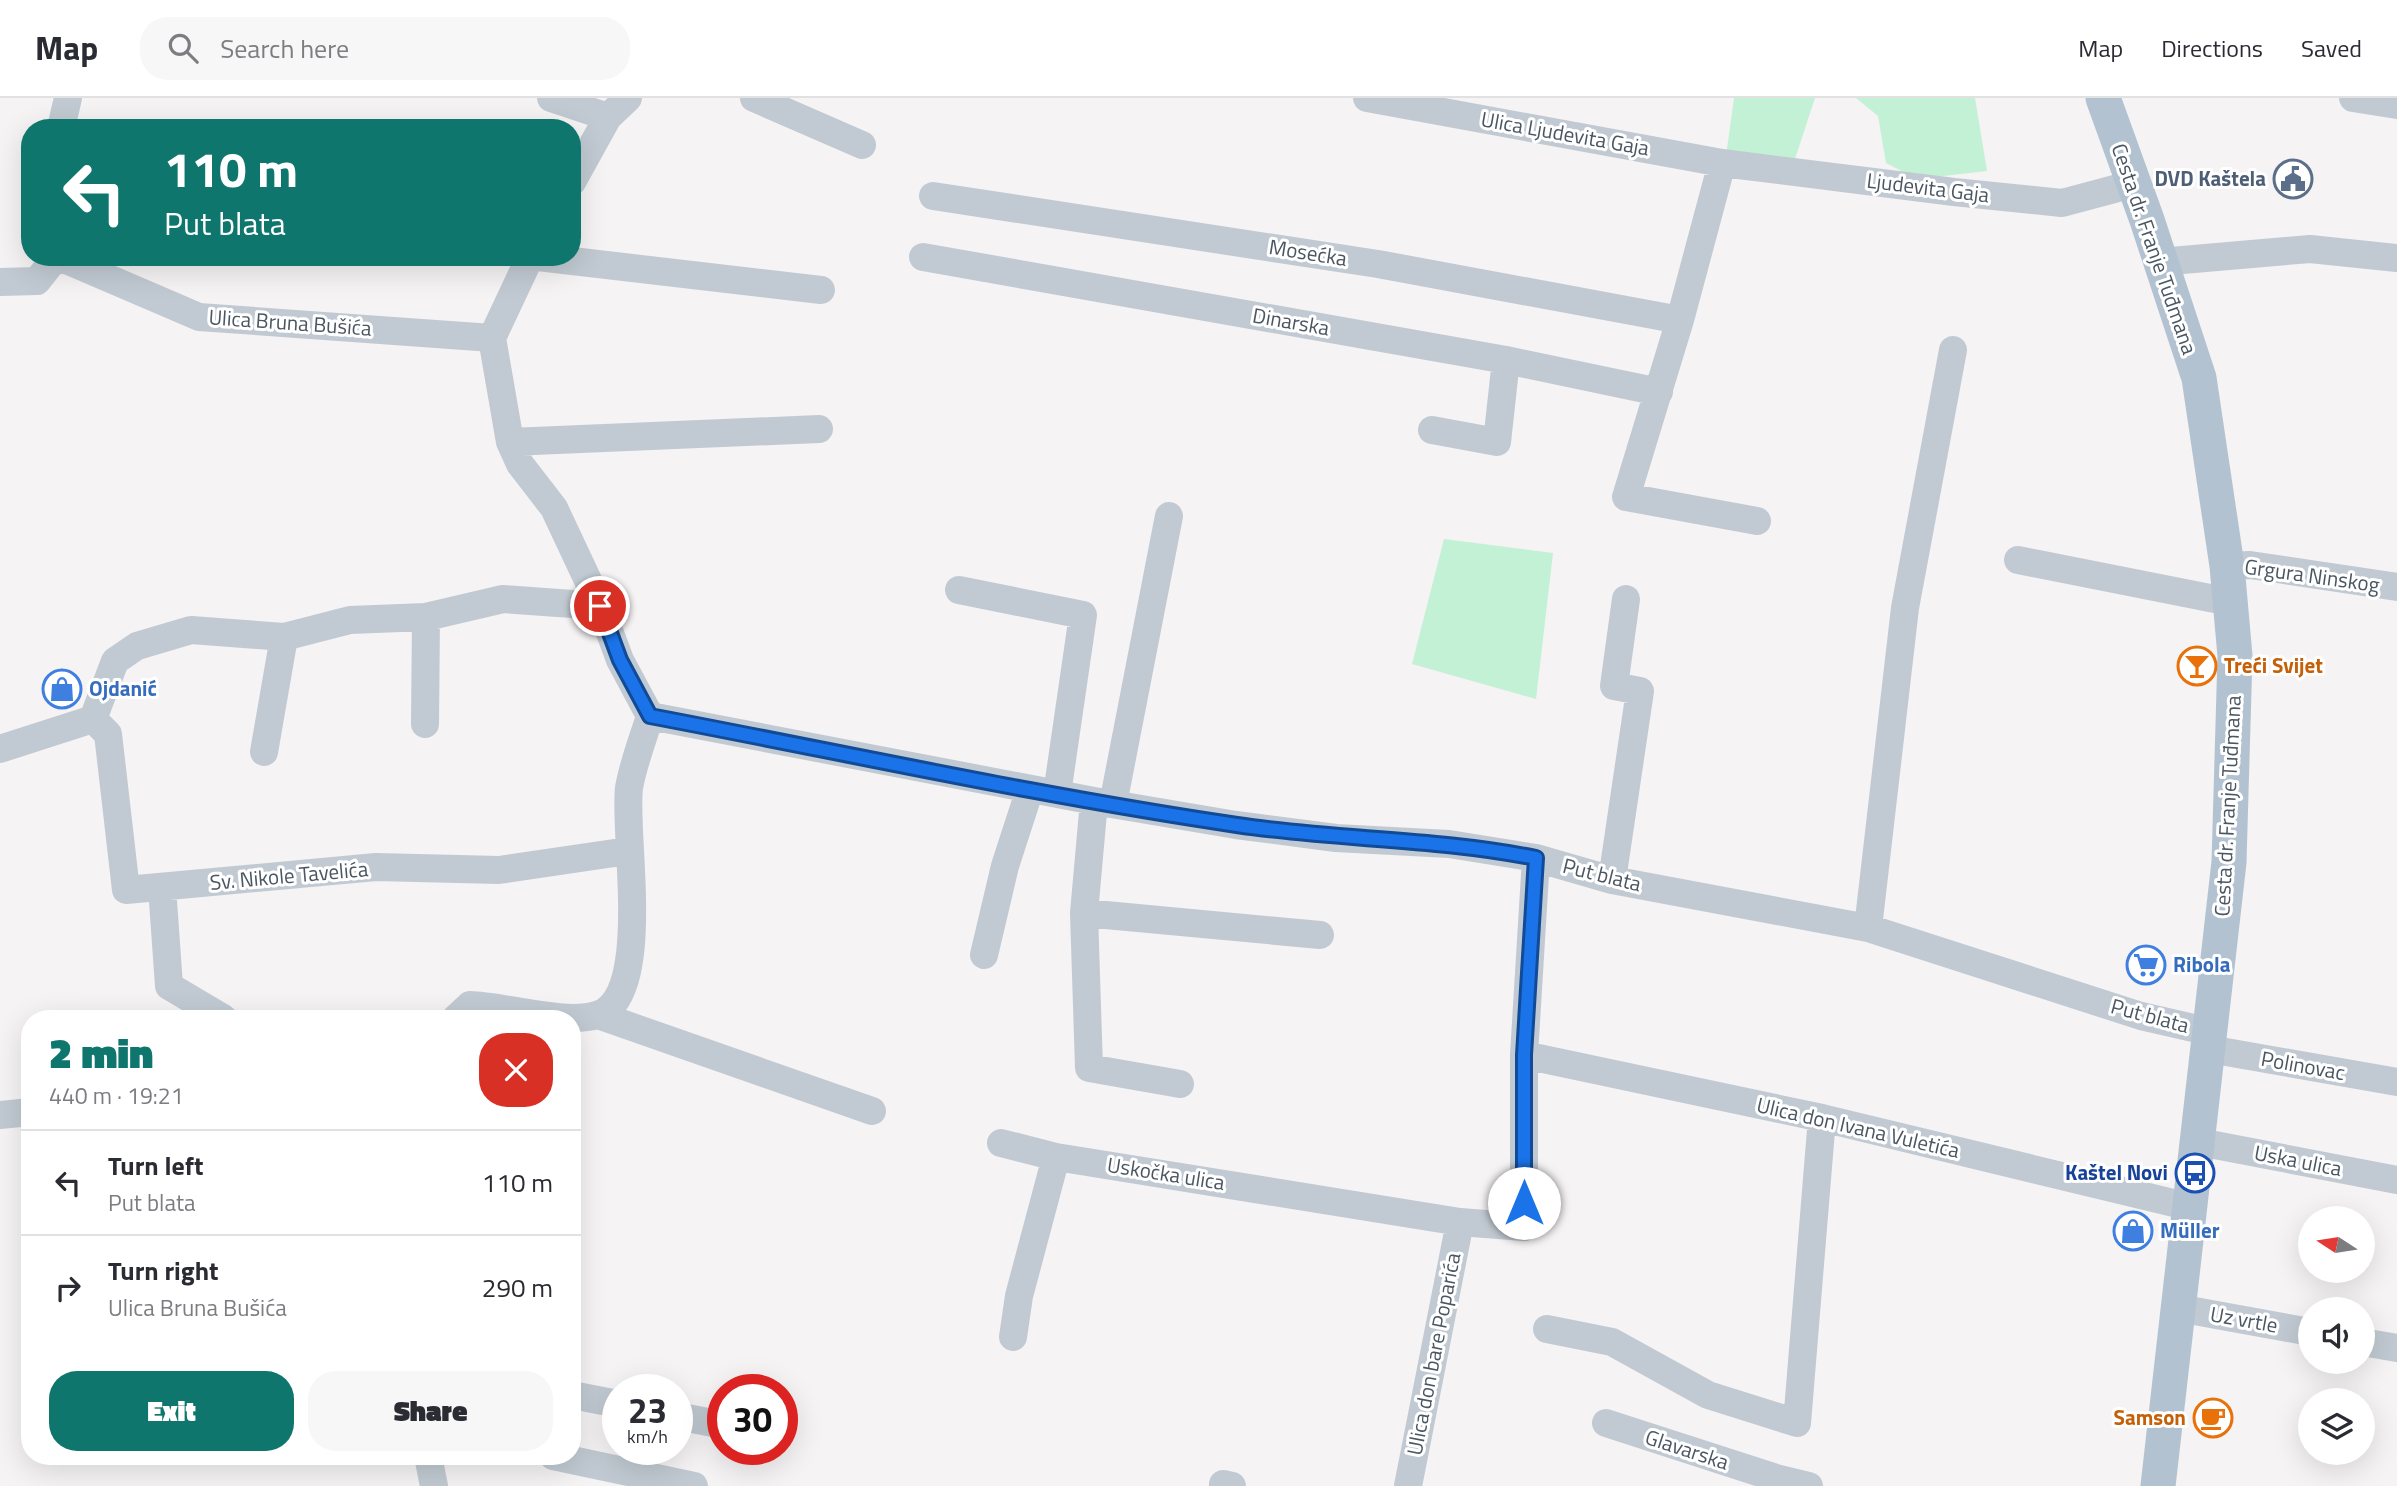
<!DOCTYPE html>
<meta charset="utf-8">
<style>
body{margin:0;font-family:"Titillium Web",sans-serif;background:#f7f7f7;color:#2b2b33;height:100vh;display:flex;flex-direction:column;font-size:26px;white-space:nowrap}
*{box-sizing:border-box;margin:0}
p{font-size:23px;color:#7c7c81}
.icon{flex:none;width:38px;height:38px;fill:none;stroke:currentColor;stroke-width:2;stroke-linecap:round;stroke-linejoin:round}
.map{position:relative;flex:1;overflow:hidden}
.side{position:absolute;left:21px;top:912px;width:560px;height:455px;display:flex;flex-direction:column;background:#fff;border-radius:28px;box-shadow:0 7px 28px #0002}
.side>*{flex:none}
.hud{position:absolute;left:21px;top:21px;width:560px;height:147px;border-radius:28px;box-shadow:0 7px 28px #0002;background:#0f766e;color:#fff;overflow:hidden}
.needle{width:46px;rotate:282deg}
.controls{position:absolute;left:2298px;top:1108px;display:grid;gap:14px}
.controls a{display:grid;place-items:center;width:77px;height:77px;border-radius:50%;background:#fff;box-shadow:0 7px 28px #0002;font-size:35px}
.speed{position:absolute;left:602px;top:1276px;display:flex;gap:14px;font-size:35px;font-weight:700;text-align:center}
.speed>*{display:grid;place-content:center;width:91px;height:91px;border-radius:50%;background:#fff;box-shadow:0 7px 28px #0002;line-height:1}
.speed small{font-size:18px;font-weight:400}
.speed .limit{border:10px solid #d22;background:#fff;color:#111}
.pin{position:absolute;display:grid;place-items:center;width:60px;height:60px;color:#fff;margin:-30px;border:4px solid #fff;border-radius:50%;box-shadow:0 2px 7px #0007}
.me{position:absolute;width:77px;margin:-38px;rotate:0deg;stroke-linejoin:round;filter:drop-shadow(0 0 5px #0008)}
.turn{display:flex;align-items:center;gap:24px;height:147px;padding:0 28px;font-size:32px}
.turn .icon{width:91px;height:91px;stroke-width:2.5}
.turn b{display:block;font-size:49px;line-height:60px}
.round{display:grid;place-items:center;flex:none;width:74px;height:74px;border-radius:28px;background:#f7f7f7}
.head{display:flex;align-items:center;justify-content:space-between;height:119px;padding:0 28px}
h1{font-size:42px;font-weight:800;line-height:52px;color:#0f766e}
.button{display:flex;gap:14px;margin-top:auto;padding:14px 28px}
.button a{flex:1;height:80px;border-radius:28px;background:#0f766e;color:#fff;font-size:28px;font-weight:800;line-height:80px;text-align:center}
.button a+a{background:#f7f7f7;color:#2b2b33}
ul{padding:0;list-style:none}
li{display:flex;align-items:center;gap:21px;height:105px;padding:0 28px;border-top:2px solid #e1e1e2}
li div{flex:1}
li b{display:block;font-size:26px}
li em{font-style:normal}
header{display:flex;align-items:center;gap:42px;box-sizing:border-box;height:98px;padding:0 35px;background:#fff;border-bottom:2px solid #e1e1e2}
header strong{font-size:33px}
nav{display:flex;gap:38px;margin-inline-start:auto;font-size:24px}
.search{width:490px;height:63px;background:#f7f7f7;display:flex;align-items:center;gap:18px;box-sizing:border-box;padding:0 24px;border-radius:28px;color:#7c7c81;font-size:26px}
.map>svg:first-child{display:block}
</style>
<header>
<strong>Map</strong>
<div class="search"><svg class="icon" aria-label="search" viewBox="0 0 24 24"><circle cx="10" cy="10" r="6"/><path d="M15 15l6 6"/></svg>Search here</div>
<nav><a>Map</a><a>Directions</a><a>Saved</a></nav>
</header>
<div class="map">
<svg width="2397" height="1388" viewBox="0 0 2397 1388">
<rect width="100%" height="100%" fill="#f5f3f3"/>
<path fill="#c3f1d5" d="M1734,0H1815L1795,61L1726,58Z
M1856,0H1975L1987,73L1917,81L1886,65L1878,18Z
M1444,441L1553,455L1536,601L1412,566Z"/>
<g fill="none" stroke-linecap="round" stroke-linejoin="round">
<path stroke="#c1cad2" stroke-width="28" d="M551,0L608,19
M754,0L862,47
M1367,0L1722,65L1954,94L2062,105L2133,86
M2353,0L2397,7
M61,30L68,0
M1722,65L1680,222L1626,399L1757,423
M572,84L608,19L628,0
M933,98L1378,166L1680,222
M59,159L199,219L492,240
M530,159L492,240L510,344L520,366L554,410L600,508L620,562L650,618
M538,159L821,192
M923,159L1506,262L1659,294
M2159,164L2310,151L2397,160
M0,184L37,183L56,159
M1432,332L1497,344L1506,262
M510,344L819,331
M2018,462L2230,504
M2227,468L2250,467L2397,489
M959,492L1083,517L1057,696
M650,618L1094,703L1236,727L1336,740L1449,746L1536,760L1612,782L1868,830L2141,918L2211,934
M93,621L108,636L126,792L376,769L499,772L628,753
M425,626L426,519
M0,651L93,621L115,563L137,548L191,532L284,539L350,522L426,519L503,501L600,508
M264,654L284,539
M1094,703L1084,815L1089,970L1180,986
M1113,706L1169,418
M1612,782L1640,593L1614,588L1626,501
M162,789L169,888L223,920
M1084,815L1320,837
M1868,830L1905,510L1953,252
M984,857L1005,768L1030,691
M598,917L872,1013
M456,920L470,907C505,908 564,927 597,917C654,900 623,737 629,690C633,666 643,641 650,618
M2209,951L2397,984
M1524,957L1822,1020L2190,1109
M0,1017L30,1014
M2199,1044L2397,1082
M1001,1045L1056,1059
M2178,1210L2310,1234
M1547,1231L1612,1244L1708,1297L1797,1325L1822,1020
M1013,1239L1019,1198L1056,1059L1460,1124L1524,1129V957L1536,760
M2362,1244L2397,1250
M572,1297L618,1306
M677,1318L723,1327
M1606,1325L1776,1380L1809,1388
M428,1358L434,1388
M553,1358L694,1388
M1223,1386L1232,1388
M1408,1388L1460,1124"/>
<path stroke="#b3c2d1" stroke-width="35" d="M2103,0L2147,122L2199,280L2227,468L2235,558L2229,764L2158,1388"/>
</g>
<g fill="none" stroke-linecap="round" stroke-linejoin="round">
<defs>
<path id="route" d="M600,508L620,562L650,618C845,655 1040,698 1237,727C1336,742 1437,740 1536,760L1524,957V1105"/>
</defs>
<use href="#route" stroke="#114b97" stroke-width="18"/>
<use href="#route" stroke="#1a73e8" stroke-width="12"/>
</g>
<defs>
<symbol id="civic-ring" viewBox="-11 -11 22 22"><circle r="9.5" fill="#fff" stroke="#5c6f8a" stroke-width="1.5"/><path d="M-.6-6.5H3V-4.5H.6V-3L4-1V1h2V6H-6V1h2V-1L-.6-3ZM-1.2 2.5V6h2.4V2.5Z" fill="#5c6f8a"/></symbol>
<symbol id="bar-ring" viewBox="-11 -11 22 22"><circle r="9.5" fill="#fff" stroke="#e8710a" stroke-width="1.5"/><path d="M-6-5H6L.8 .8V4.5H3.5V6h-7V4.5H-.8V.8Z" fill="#e8710a"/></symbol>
<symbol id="shop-ring" viewBox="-11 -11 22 22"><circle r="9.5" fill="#fff" stroke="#3f7fe0" stroke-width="1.5"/><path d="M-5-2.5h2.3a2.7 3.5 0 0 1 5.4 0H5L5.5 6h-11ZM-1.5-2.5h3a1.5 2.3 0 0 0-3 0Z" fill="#3f7fe0"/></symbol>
<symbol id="supermarket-ring" viewBox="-11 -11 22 22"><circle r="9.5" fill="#fff" stroke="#3f7fe0" stroke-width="1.5"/><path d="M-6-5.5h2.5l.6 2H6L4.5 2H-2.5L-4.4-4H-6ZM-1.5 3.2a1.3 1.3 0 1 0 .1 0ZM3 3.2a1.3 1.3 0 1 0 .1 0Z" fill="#3f7fe0"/></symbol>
<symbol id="bus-ring" viewBox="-11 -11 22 22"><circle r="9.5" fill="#fff" stroke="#1a4fb4" stroke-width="1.5"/><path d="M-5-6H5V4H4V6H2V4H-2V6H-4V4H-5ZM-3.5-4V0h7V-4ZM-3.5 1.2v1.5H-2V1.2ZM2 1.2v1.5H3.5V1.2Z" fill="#1a4fb4"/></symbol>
<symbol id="cafe-ring" viewBox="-11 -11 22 22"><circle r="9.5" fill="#fff" stroke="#e8710a" stroke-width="1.5"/><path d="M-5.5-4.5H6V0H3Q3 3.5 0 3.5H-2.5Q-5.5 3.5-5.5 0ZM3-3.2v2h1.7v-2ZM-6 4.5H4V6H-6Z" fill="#e8710a"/></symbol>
</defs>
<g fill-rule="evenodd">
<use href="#civic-ring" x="2271" y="59" width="44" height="44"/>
<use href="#bar-ring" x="2175" y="546" width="44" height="44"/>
<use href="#shop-ring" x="40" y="569" width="44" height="44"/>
<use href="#supermarket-ring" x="2124" y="845" width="44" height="44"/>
<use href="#bus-ring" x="2173" y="1053" width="44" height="44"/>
<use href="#shop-ring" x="2111" y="1111" width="44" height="44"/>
<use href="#cafe-ring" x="2191" y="1298" width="44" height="44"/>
</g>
<g text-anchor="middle" stroke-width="6" stroke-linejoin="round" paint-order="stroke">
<g font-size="21" fill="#4a5661" stroke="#fff">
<text transform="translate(1565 36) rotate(10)" y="7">Ulica Ljudevita Gaja</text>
<text transform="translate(1928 90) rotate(7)" y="7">Ljudevita Gaja</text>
<text transform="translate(2154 151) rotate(71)" y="7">Cesta dr. Franje Tuđmana</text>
<text transform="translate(1308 155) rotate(9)" y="7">Mosećka</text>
<text transform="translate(1291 224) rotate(10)" y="7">Dinarska</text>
<text transform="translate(290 225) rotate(4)" y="7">Ulica Bruna Bušića</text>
<text transform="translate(2312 478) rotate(8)" y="7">Grgura Ninskog</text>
<text transform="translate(2228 708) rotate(-87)" y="7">Cesta dr. Franje Tuđmana</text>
<text transform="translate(1602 777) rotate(14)" y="7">Put blata</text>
<text transform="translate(289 778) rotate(-5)" y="7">Sv. Nikole Tavelića</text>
<text transform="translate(2150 918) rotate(15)" y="7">Put blata</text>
<text transform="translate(2303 968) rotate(10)" y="7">Polinovac</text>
<text transform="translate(1858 1030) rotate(13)" y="7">Ulica don Ivana Vuletića</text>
<text transform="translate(2298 1063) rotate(11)" y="7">Uska ulica</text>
<text transform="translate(1166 1076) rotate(9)" y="7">Uskočka ulica</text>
<text transform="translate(2244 1222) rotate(10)" y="7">Uz vrtle</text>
<text transform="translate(1434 1256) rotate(-79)" y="7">Ulica don bare Poparića</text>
<text transform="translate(1687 1352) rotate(18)" y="7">Glavarska</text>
</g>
<g font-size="21" font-weight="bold" fill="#4e5e75" stroke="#fff" text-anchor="end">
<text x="2266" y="88">DVD Kaštela</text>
</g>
<g font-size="21" font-weight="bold" fill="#c56008" stroke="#fff" text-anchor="start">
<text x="2224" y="575">Treći Svijet</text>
<text x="2186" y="1327" text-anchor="end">Samson</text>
</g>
<g font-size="21" font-weight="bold" fill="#366cbe" stroke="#fff" text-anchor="start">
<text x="89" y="598">Ojdanić</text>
<text x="2173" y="874">Ribola</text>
<text x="2160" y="1140">Müller</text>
</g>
<g font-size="21" font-weight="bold" fill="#164399" stroke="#fff" text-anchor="end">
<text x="2168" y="1082">Kaštel Novi</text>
</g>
</g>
</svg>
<div class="controls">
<a><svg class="needle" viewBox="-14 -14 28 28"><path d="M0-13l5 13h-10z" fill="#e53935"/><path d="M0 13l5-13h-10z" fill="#7c7c81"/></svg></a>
<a><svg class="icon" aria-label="sound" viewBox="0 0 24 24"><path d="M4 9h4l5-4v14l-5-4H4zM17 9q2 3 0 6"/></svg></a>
<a><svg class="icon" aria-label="layers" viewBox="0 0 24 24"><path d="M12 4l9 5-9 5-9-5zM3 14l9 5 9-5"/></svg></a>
</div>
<div class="speed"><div>23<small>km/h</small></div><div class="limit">30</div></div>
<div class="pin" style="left:600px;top:508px;background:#d93025"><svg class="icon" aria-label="arrive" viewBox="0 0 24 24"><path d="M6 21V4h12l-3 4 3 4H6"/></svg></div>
<svg class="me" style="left:1524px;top:1105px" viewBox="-20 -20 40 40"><circle r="19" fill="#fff"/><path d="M0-13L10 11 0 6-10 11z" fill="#1a73e8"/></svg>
<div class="hud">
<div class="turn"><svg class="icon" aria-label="left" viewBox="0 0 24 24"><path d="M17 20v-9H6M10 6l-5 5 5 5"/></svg><div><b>110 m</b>Put blata</div></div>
</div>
<section class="side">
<div class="head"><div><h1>2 min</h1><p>440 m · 19:21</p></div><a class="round" style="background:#d93025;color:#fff"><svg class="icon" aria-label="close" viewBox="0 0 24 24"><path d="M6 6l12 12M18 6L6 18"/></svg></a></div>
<ul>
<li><svg class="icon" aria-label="left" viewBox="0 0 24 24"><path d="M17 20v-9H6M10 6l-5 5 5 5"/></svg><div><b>Turn left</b><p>Put blata</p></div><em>110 m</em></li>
<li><svg class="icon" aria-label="right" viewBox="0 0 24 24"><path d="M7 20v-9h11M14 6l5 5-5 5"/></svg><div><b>Turn right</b><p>Ulica Bruna Bušića</p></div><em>290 m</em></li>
</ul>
<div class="button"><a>Exit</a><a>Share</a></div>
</section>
</div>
